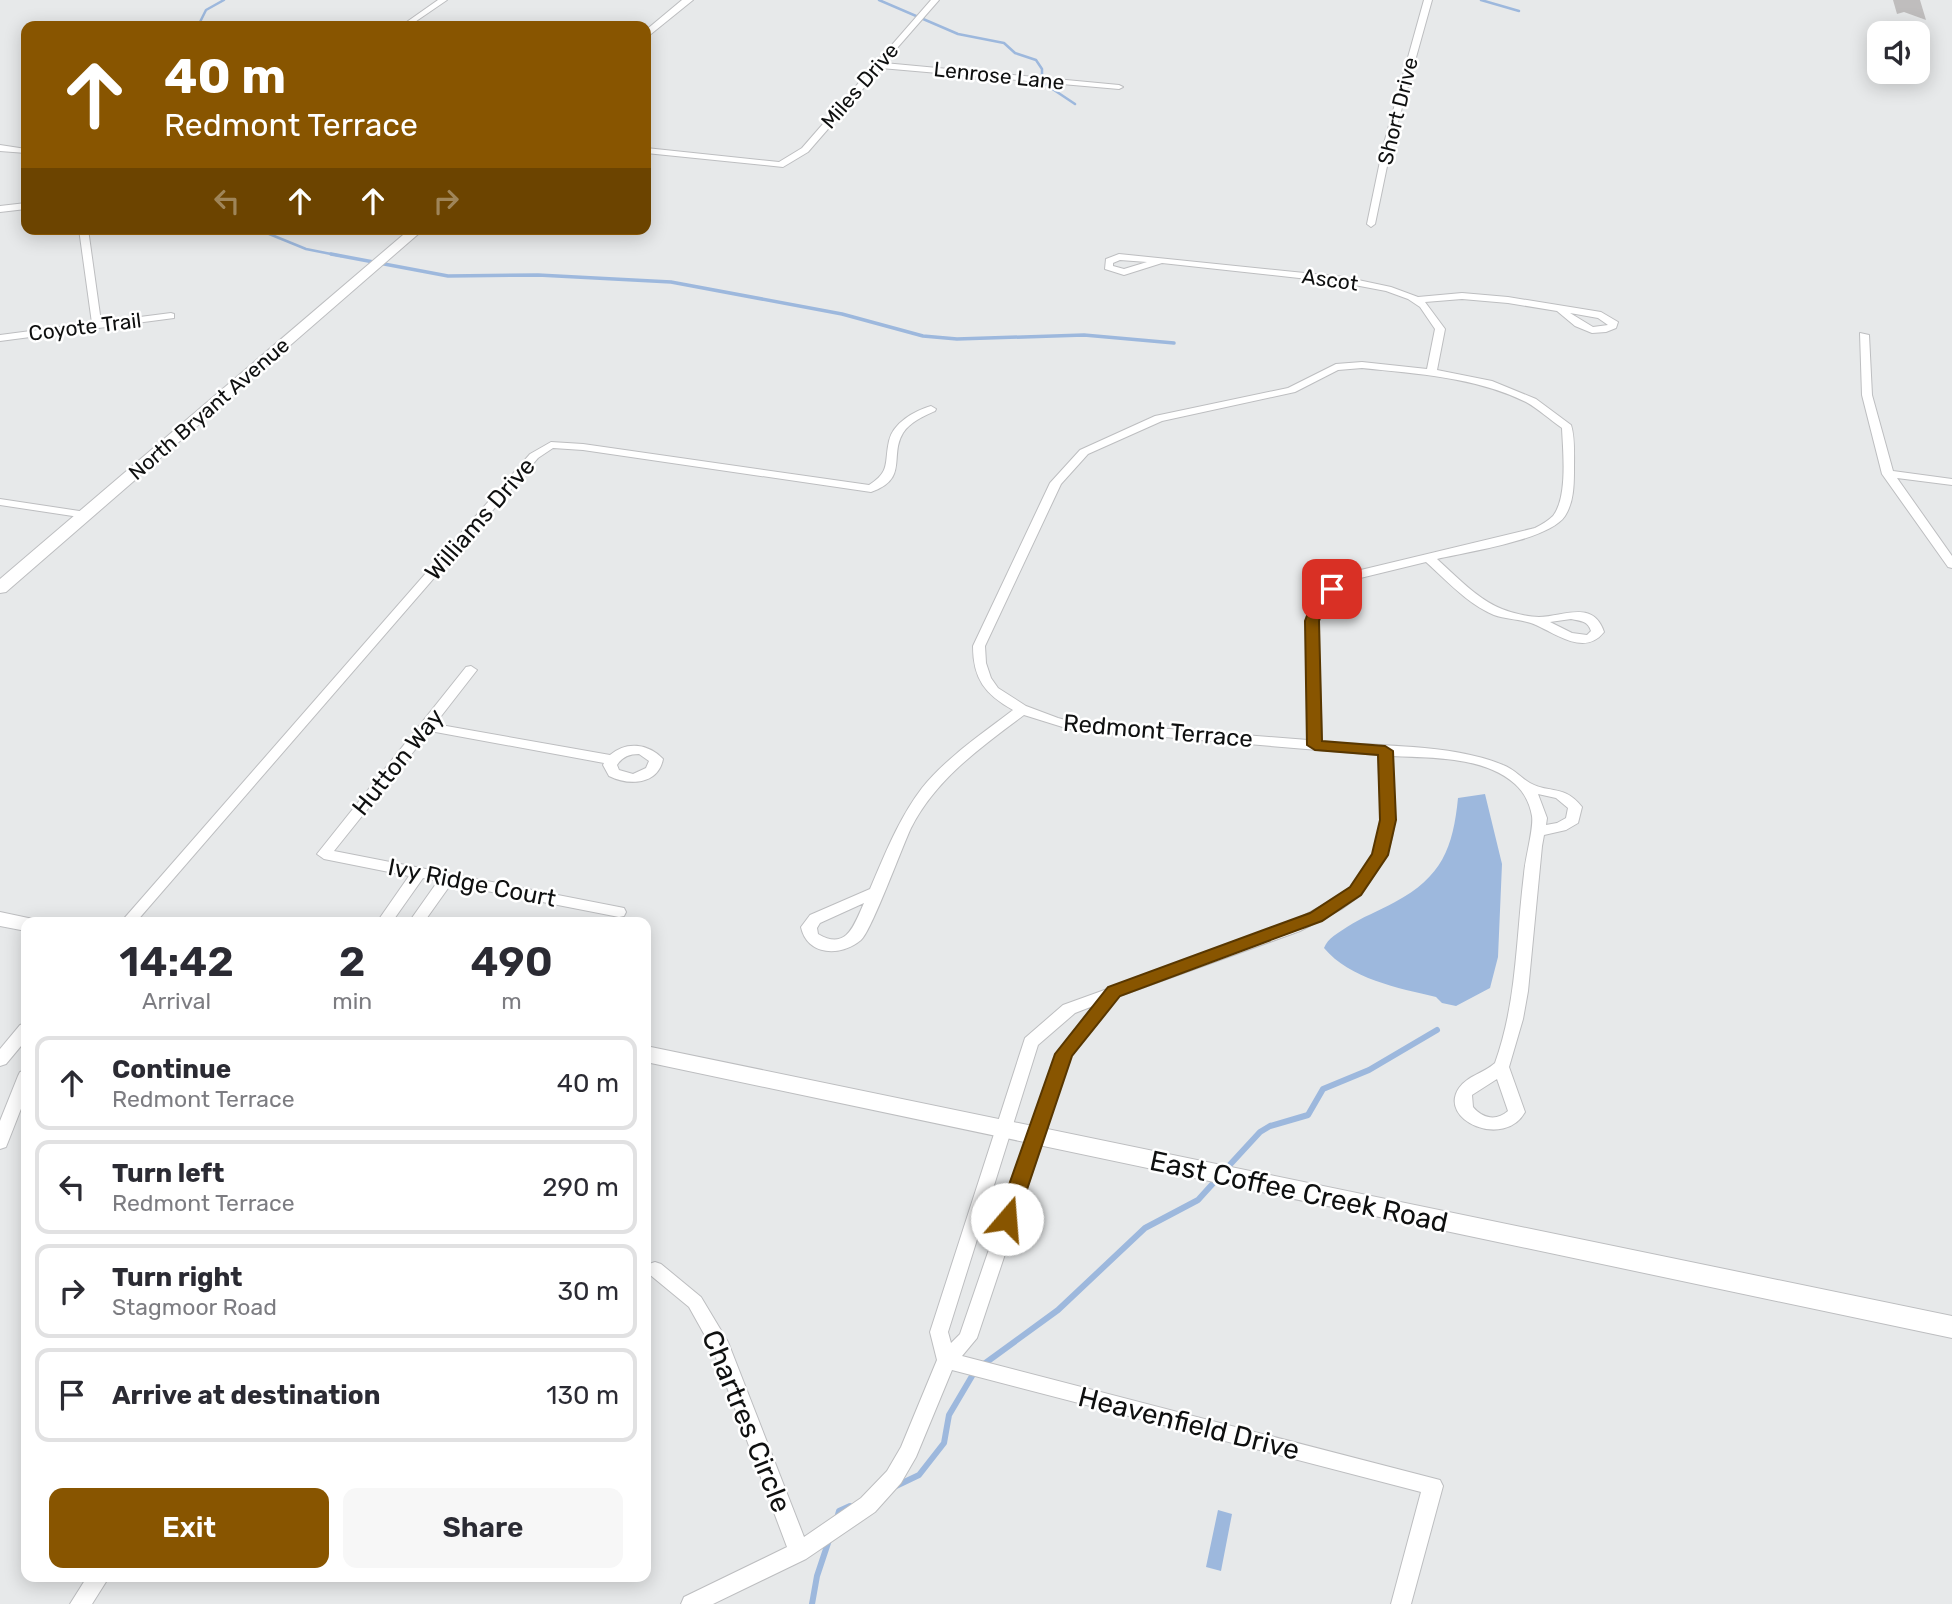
<!DOCTYPE html>
<style>
body{margin:0;font-family:Rubik,sans-serif;background:#f7f7f7;color:#2b2b33;height:100vh;display:flex;flex-direction:column;font-size:26px;white-space:nowrap}
*{box-sizing:border-box;margin:0}
p{font-size:23px;color:#7c7c81}
.icon{flex:none;width:38px;height:38px;fill:none;stroke:currentColor;stroke-width:2;stroke-linecap:round;stroke-linejoin:round}
.map{position:relative;flex:1;overflow:hidden}
.drawer{position:absolute;left:21px;top:917px;width:630px;height:665px;display:flex;flex-direction:column;background:#fff;border-radius:14px;box-shadow:0 4px 18px #0003}
.drawer>*{flex:none}
.top-card{position:absolute;left:21px;top:21px;width:630px;height:214px;border-radius:14px;box-shadow:0 4px 18px #0003;background:#850;color:#fff;overflow:hidden}
.tools{position:absolute;left:1867px;top:21px;display:grid;gap:14px}
.tools a{display:grid;place-items:center;width:63px;height:63px;border-radius:14px;background:#fff;box-shadow:0 4px 18px #0003;font-size:35px}
.pin{position:absolute;display:grid;place-items:center;width:60px;height:60px;color:#fff;margin:-30px;border-radius:14px;box-shadow:0 4px 10px #0006}
.me{position:absolute;width:77px;margin:-38px;rotate:18deg;stroke-linejoin:round;filter:drop-shadow(0 0 5px #0008)}
.turn{display:flex;align-items:center;gap:24px;height:147px;padding:0 28px;font-size:32px}
.turn .icon{width:91px;height:91px;stroke-width:2.5}
.turn b{display:block;font-size:49px;line-height:60px}
.lanes{display:flex;align-items:center;height:66px;padding:0 28px;background:#0003;justify-content:center;gap:35px;direction:ltr}
.lanes .off{opacity:.35}
.eta{display:flex;justify-content:space-evenly;align-items:center;height:119px;text-align:center}
.eta b{font-size:42px;font-weight:600;line-height:49px}
.button{display:flex;gap:14px;margin-top:auto;padding:14px 28px}
.button a{flex:1;height:80px;border-radius:14px;background:#850;color:#fff;font-size:28px;font-weight:600;line-height:80px;text-align:center}
.button a+a{background:#f7f7f7;color:#2b2b33}
ul{padding:0;list-style:none}
li{display:flex;align-items:center;gap:21px;height:94px;margin:0 14px 10px;padding:0 14px;border:4px solid #e1e1e2;border-radius:14px}
li div{flex:1}
li b{display:block;font-size:26px}
li em{font-style:normal}
.map>svg:first-child{display:block}
</style>
<div class="map">
<svg width="1952" height="1604" viewBox="0 0 1952 1604">
<rect width="100%" height="100%" fill="#e7e9ea"/>
<path fill="#9db8dd" d="M1485,794L1502,864L1498,957L1490,988L1456,1006L1442,1003L1436,997C1398,988 1350,979 1324,948C1328,938 1338,933 1347,927C1362,917 1379,911 1395,902C1442,877 1453,848 1458,798Z
M1218,1510L1232,1514L1221,1571L1206,1567Z"/>
<g fill="none" stroke-linecap="round" stroke-linejoin="round">
<path stroke="#9db8dd" stroke-width="2.5" d="M879,0L958,34L1004,43L1015,53L1036,60L1042,69V82L1075,104
M1481,0L1519,11
M198,26L206,10L224,0
M257,229L306,249L341,256"/>
<path stroke="#9db8dd" stroke-width="3.5" d="M331,254L448,276L538,275L671,282L842,314L923,336L957,339L1084,335L1174,343"/>
<path stroke="#9db8dd" stroke-width="6" d="M1225,1170L1260,1132L1270,1126L1308,1115L1323,1089L1369,1070L1437,1030
M984,1364L1058,1310L1145,1228L1198,1200L1217,1179
M896,1486L919,1475L944,1443L949,1415L975,1371
M837,1518L839,1511L850,1506
M812,1604L817,1576L829,1540"/>
</g>
<path fill="#bfbdbd" d="M1893,0H1920L1926,20L1904,12L1897,14Z"/>
<g fill="none" stroke-linecap="round" stroke-linejoin="round">
<defs>
<path id="street" d="M438,0H447L409,26H401Z
M931,0H939L884,63L1119,85L1123,87L1119,89L881,68L808,152L783,167L646,153V148L779,162L802,148Z
M1424,0H1432L1391,147L1375,224L1371,227L1367,224L1383,147Z
M0,145L26,149V153L0,151Z
M26,203V209L0,212V206Z
M79,229H88L101,322L171,313L174,314V318L0,341V335L92,323Z
M1119,254L1344,277L1391,287L1418,297L1462,293L1508,297L1601,312L1618,322L1616,328L1606,332L1592,333L1575,326L1557,311L1508,303L1462,299L1425,302L1445,329L1437,370L1492,381L1536,399L1571,425C1575,437 1574,454 1574,468C1574,484 1574,502 1565,516C1549,540 1467,552 1437,559C1457,577 1477,599 1502,609C1512,613 1528,617 1539,617C1563,617 1593,599 1604,632C1585,656 1558,635 1536,625C1523,619 1508,620 1494,615C1468,604 1447,581 1426,562L1348,581L1325,601L1318,621L1322,742C1376,746 1454,744 1503,765C1514,769 1521,778 1530,783C1550,794 1564,784 1582,807L1578,823L1566,830L1544,835L1542,846L1528,991L1523,1019L1509,1067L1525,1112C1505,1149 1437,1121 1459,1088C1467,1076 1484,1073 1495,1063C1517,1002 1516,938 1524,874C1525,859 1534,828 1532,816C1530,804 1524,792 1515,784C1484,756 1431,758 1392,756L1395,820L1392,838L1387,855L1361,895L1343,908L1300,931L1117,997L1071,1056L977,1338L962,1356L1440,1480L1443,1486L1411,1604H1391L1421,1492L952,1370L916,1457L901,1483L875,1512L806,1559L713,1604H681L684,1597L787,1547L713,1350L689,1307L649,1274L646,1269L649,1264L655,1262L661,1264L701,1297L728,1342L804,1537L861,1498L887,1471L901,1447L937,1360L930,1332L1025,1038L1063,1005L1290,923L1333,900L1351,887L1373,855L1378,838L1381,820L1378,755L1069,729L1024,715C982,746 935,780 911,828C902,847 871,932 861,940C841,957 807,956 801,927L810,915L870,889C885,854 899,818 922,788C946,758 983,733 1013,710C985,694 973,679 973,646L1050,483L1080,450L1155,416L1288,388L1336,364L1362,362L1427,369L1435,329L1420,307L1408,299L1386,291L1344,283L1162,263L1124,275L1105,269L1106,259ZM1120,260L1147,262L1124,269L1113,266V263ZM1570,313L1598,318L1608,325L1593,327ZM1362,368C1418,374 1475,377 1526,402C1539,409 1550,420 1562,428C1563,451 1568,497 1553,516C1548,521 1541,525 1535,528L1340,575L1315,597L1306,621L1308,740L1069,721L1058,718L1026,706L998,688L991,678L986,663L985,646L1061,484L1088,454L1162,421L1295,392L1338,370ZM1571,619C1581,621 1588,621 1591,631L1587,635L1572,633L1550,622ZM1538,794L1556,798L1568,808L1566,818L1557,823L1546,825L1547,818ZM864,903C854,925 847,951 818,934L817,928L820,923ZM1093,1006L1056,1054L960,1334L951,1343L948,1332L1038,1045L1075,1013ZM1497,1079L1508,1111C1497,1121 1483,1119 1473,1107L1472,1095Z
M1860,333L1869,335L1872,395L1893,471L1952,479V485L1897,478L1952,556V568L1948,567L1882,474L1862,395Z
M931,406L936,409L935,411C924,416 910,422 903,433C889,456 909,479 871,492L583,450L553,448L538,458L136,922H121L530,454L551,442L583,444L869,485C891,471 884,463 889,441C893,423 914,411 931,406Z
M0,499L86,512L92,515L86,518L0,505Z
M471,666L477,670L435,724L610,755C626,741 648,743 663,759C658,785 629,786 609,776L603,765L604,763L430,731L334,851L619,907L624,908L626,912L624,916L619,917L451,884L424,922H409L438,881L423,878L392,922H377L409,876L324,859L317,854L466,667ZM639,754L649,761L646,768L633,774L619,770L617,765C622,757 629,754 639,754Z
M26,1023V1040L6,1064L0,1066V1049L20,1025Z
M26,1070V1096L8,1142L6,1147L0,1149V1121L18,1076L20,1072Z
M87,1577H109L92,1604H70Z"/>
<path id="secondary" d="M682,0H693L646,38V30Z
M410,229H424L6,592L0,593V579Z
M0,912L33,919L35,922H26V931L0,926Z
M646,1046L1952,1316V1338L646,1062Z"/>
</defs>
<use href="#street" stroke="#bdbec0" stroke-width="2"/>
<use href="#secondary" stroke="#bdbec0" stroke-width="2"/>
<use href="#street" fill="#fff" fill-rule="evenodd"/>
<use href="#secondary" fill="#fff" fill-rule="evenodd"/>
</g>
<path fill="#850" stroke="#583700" stroke-width="2" d="M1332,585L1338,589L1326,602L1319,621L1322,741L1385,746L1393,751L1396,820L1388,855L1361,895L1322,921L1120,996L1072,1056L1017,1219L1014,1225L1007,1227L1000,1225L997,1219L1055,1054L1108,987L1310,913L1350,887L1372,854L1380,820L1378,755L1315,750L1307,745L1305,621L1314,597Z"/>
<g text-anchor="middle" stroke-width="5" stroke-linejoin="round" paint-order="stroke">
<g font-size="21" fill="#0f1010" stroke="#fff">
<text transform="translate(999 76) rotate(6)" y="7">Lenrose Lane</text>
<text transform="translate(860 86) rotate(-49)" y="7">Miles Drive</text>
<text transform="translate(1398 111) rotate(-76)" y="7">Short Drive</text>
<text transform="translate(1330 280) rotate(8)" y="7">Ascot</text>
<text transform="translate(85 327) rotate(-7)" y="7">Coyote Trail</text>
<text transform="translate(209 409) rotate(-41)" y="7">North Bryant Avenue</text>
</g>
<g font-size="24" fill="#0f1010" stroke="#fff">
<text transform="translate(480 519) rotate(-49)" y="8">Williams Drive</text>
<text transform="translate(1158 731) rotate(5)" y="8">Redmont Terrace</text>
<text transform="translate(398 762) rotate(-51)" y="8">Hutton Way</text>
<text transform="translate(472 883) rotate(11)" y="8">Ivy Ridge Court</text>
</g>
<g font-size="28" fill="#0f1010" stroke="#fff">
<text transform="translate(1299 1191) rotate(12)" y="10">East Coffee Creek Road</text>
<text transform="translate(747 1421) rotate(68)" y="10">Chartres Circle</text>
<text transform="translate(1189 1423) rotate(14)" y="10">Heavenfield Drive</text>
</g>
</g>
</svg>
<div class="tools">
<a><svg class="icon" aria-label="sound" viewBox="0 0 24 24"><path d="M4 9h4l5-4v14l-5-4H4zM17 9q2 3 0 6"/></svg></a>
</div>
<div class="pin" style="left:1332px;top:589px;background:#d93025"><svg class="icon" aria-label="arrive" viewBox="0 0 24 24"><path d="M6 21V4h12l-3 4 3 4H6"/></svg></div>
<svg class="me" style="left:1007px;top:1219px" viewBox="-20 -20 40 40"><circle r="19" fill="#fff"/><path d="M0-13L10 11 0 6-10 11z" fill="#850"/></svg>
<div class="top-card">
<div class="turn"><svg class="icon" aria-label="ahead" viewBox="0 0 24 24"><path d="M12 20V5M6 11l6-6 6 6"/></svg><div><b>40 m</b>Redmont Terrace</div></div>
<div class="lanes"><svg class="icon off" aria-label="left" viewBox="0 0 24 24"><path d="M17 20v-9H6M10 6l-5 5 5 5"/></svg><svg class="icon" aria-label="ahead" viewBox="0 0 24 24"><path d="M12 20V5M6 11l6-6 6 6"/></svg><svg class="icon" aria-label="ahead" viewBox="0 0 24 24"><path d="M12 20V5M6 11l6-6 6 6"/></svg><svg class="icon off" aria-label="right" viewBox="0 0 24 24"><path d="M7 20v-9h11M14 6l5 5-5 5"/></svg></div>
</div>
<section class="drawer">
<div class="eta">
<div><b>14:42</b><p>Arrival</p></div>
<div><b>2</b><p>min</p></div>
<div><b>490</b><p>m</p></div>
</div>
<ul>
<li><svg class="icon" aria-label="ahead" viewBox="0 0 24 24"><path d="M12 20V5M6 11l6-6 6 6"/></svg><div><b>Continue</b><p>Redmont Terrace</p></div><em>40 m</em></li>
<li><svg class="icon" aria-label="left" viewBox="0 0 24 24"><path d="M17 20v-9H6M10 6l-5 5 5 5"/></svg><div><b>Turn left</b><p>Redmont Terrace</p></div><em>290 m</em></li>
<li><svg class="icon" aria-label="right" viewBox="0 0 24 24"><path d="M7 20v-9h11M14 6l5 5-5 5"/></svg><div><b>Turn right</b><p>Stagmoor Road</p></div><em>30 m</em></li>
<li><svg class="icon" aria-label="arrive" viewBox="0 0 24 24"><path d="M6 21V4h12l-3 4 3 4H6"/></svg><div><b>Arrive at destination</b></div><em>130 m</em></li>
</ul>
<div class="button"><a>Exit</a><a>Share</a></div>
</section>
</div>
